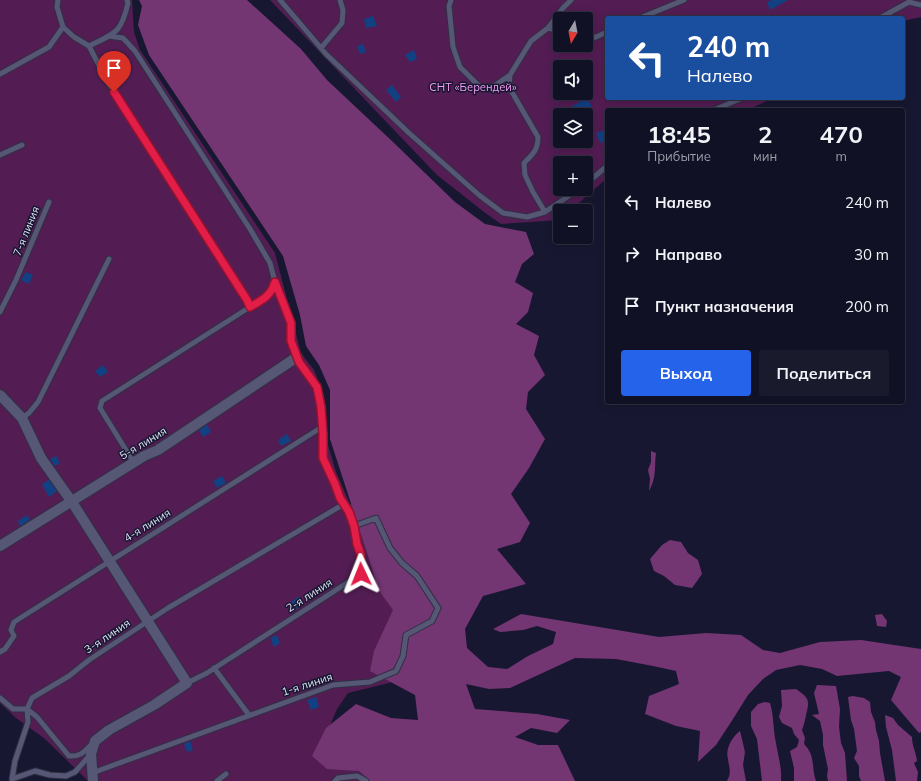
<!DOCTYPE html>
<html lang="ru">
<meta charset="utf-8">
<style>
body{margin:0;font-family:Mulish,sans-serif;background:#1a1a2d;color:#f1f3f6;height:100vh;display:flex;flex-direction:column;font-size:15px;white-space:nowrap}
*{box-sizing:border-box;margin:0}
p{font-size:13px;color:#9c9da7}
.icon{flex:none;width:22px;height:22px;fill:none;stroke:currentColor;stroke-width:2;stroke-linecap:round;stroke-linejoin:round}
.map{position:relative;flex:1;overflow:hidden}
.details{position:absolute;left:605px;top:108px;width:300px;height:296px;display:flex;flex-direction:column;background:#111125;border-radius:4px;box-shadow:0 2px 10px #0003,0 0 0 1px #303142}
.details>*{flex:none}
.guide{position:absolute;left:605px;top:16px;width:300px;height:84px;border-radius:4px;box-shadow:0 2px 10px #0003,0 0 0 1px #303142;background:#1a4fa0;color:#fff;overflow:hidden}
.needle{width:26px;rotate:190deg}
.controls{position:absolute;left:553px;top:12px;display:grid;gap:8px}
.controls a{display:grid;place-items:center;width:40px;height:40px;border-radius:4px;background:#111125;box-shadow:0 2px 10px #0003,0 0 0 1px #303142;font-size:20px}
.pin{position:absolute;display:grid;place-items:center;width:34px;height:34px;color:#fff;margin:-41px -17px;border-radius:50% 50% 50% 0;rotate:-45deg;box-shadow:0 0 4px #0007}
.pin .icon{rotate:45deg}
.me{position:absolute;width:44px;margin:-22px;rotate:358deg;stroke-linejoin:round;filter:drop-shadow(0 0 3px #0008)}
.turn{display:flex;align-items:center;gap:14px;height:84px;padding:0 16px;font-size:18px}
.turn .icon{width:52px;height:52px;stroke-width:2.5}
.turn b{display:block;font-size:28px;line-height:34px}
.eta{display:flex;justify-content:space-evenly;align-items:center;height:68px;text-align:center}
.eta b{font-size:24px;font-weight:700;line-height:28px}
.primary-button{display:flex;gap:8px;margin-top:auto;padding:8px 16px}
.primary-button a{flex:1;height:46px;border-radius:4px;background:#2563eb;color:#fff;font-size:16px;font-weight:700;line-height:46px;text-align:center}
.primary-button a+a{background:#1a1a2d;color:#f1f3f6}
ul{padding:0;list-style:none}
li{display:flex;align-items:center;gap:12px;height:52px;padding:0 16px}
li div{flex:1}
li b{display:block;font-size:15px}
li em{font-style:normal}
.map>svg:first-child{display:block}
</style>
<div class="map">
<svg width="921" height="781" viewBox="0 0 921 781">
<rect width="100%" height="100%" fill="#171731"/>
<path fill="#531d53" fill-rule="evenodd" d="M0,0H132L134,32L140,50L275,253L301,353L314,370L324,396L328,445L336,472L350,504L376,510L396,545L393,682L348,693L337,709L327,733L386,781H88L44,738L16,718L0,703Z
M270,0H921V17L903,21V18H607V98H774L747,110H607V178L570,211H560V220L501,224L484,212L437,175ZM560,19H586V45H560ZM560,67H586V93H560ZM560,115H586V141H560ZM560,163H586V189H560Z"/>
<path fill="#743573" d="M139,0H247L301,49L327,80L393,142L455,202L485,224L526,232L534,254L522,264L515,282L533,293L528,312L516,324L539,336L534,355L545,375L528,392L526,409L545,439L529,468L511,494L530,523L520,542L497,549L526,584L483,596L465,629L467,648L488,667L507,669L528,656L553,644L556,632L537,626L523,630L500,632L493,629L521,614L659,637L706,633L741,635L763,650L780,653L820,642L861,640L921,649V732L919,733L891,700L901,677L889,671L837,676L822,669L800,665L776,670L763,679L748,695L733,719L716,745L698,762L700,731L676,726L645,714L649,696L679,684L676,671L653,666L616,659L575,658L510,688L489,689L466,684L475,709L537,714L570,720L557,733L531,728L515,737L538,745H558L575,781H370L359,771L327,769L312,756L326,728L356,704L391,718L418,720L415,695L370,671L374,651L393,610L378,589L372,568L330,439V390L319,365L306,346L300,315L283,256L149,55L138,25L142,6Z
M651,451L656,453C654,469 657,476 649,491L650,479L648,470L651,462Z
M670,540L681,542L688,553L698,560L702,574L692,588L675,585L664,576L654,571L650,559L662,545Z
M882,614L887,621L886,627L877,626L875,615Z
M817,685L836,686L840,709L839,727L841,743L845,753L847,781H828L827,776L828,769L823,745V735L820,721L812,715L819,714L814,693Z
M796,689C809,698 810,700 806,715C805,720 804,725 802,730L805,738L804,744C816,756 811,767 816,781H794V768L790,751L797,747L799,740L794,734L792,728L782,723L779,717L782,706L781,690Z
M853,696L864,698L870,702L871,712L875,722L876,730L879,741L880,753L885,781H861L859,776V766L854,758L857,751L854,729L851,720L848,697Z
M765,702L770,703C774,716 773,730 776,743C778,756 782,768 781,781H762L757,739L751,726V712L758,704Z
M885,715L893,718L898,725L912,737C912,746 916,752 917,761L914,763L918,772L917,781H896L892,750L886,727Z
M740,731L745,752L743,765L746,781H727C732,772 729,768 728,759C725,749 732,737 740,731Z"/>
<path fill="#124183" d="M772,0H788L770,10L767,2Z
M373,16L377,26L366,28L364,19Z
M363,44L366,52L360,54L357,46Z
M414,50L417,59L410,62L405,55Z
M392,85L401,97L396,102L386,90Z
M586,98L592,106L575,115L571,107Z
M605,130L607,135V140L600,143L596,133Z
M26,272L33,275L29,284L21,280Z
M103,365L108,372L100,377L95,371Z
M207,425L211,432L203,437L199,430Z
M287,434L291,441L281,446L278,440Z
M56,456L60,463L55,466L50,459Z
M222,476L226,483L217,488L213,481Z
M49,480L57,491L49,497L42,484Z
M27,515L30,520L20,526L18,521Z
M299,596L304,604L296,609L291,602Z
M277,635L280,643L274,647L270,638Z
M316,697L319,707L311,710L307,700Z
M190,741L193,750L187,752L184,744Z"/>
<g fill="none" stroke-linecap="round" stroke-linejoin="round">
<defs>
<path id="lane" d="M280,0L326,54L409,133L479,195L503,213L527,217L545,212L579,189
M451,0L449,6L453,47L460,67L481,88L494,86L510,75
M640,18L684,0
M880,18L909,2L921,5
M63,27L74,37L89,46L106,79L247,300L250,307L102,401L100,408L134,463
M548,28L560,31
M109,36L123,38L135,51L250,229L270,263L275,282L272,291L264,299L250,307
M586,39L596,37L607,32
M89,46C116,33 121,33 128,3L127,0
M321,48L342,23L343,10L340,0
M0,74L49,47L63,27L57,7L58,0
M714,110L742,98
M0,155L22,145
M586,184L607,166
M545,212L533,192L525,175L524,163C533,154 538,150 538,137L509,87L510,75L531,41L548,28L563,8L571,0
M0,312L16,280L49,202
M22,418L29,413L38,402L109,259
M0,652L5,649L14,636L11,630L14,622L322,427
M214,668L249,715
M187,683L207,673L361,574V555L357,544L354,526L349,512L340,498L335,484L323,458V434L321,407L317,387L299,362L291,341V323L275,282
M0,698L13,709H27L37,717L69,756C80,757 84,752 91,745
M90,755L75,772L66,776L50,775L35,771L12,779L15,761L28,722L27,709L32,698L69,676L89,660L168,608L344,504
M92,773L333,685L370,682L396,671L403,656L406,635L432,621L438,608L417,576L402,563L390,548L376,518L354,526
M217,781L226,774
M335,781L338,778L357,776L366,781"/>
<path id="street" d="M0,395L22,418L41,458L72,502L187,683L154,705L109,730L95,741L91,754L93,781
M0,546L144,456L158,450L297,357"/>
</defs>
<use href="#lane" stroke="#303044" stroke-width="7"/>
<use href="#street" stroke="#303044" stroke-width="12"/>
<use href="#lane" stroke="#555775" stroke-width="5"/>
<use href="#street" stroke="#555775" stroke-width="10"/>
</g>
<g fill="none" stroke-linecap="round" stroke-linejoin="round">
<defs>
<path id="route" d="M114,92L247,300L250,307C262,300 271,296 275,282L291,323V341L299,362L317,387L321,407L323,434V458L335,484L340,498L349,512L354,526L357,544L361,555V574"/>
</defs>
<use href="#route" stroke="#92132f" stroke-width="10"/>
<use href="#route" stroke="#e11d48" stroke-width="7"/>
</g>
<g text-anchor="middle" stroke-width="3" stroke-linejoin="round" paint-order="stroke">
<g font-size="11" fill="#f79ef4" stroke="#171731">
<text x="473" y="91">СНТ «Берендей»</text>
</g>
<g font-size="11" fill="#e0e2f4" stroke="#171731">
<text transform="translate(26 231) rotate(-68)" y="4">7-я линия</text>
<text transform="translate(143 443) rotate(-31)" y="4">5-я линия</text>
<text transform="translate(147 525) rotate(-32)" y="4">4-я линия</text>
<text transform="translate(309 595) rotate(-33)" y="4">2-я линия</text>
<text transform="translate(107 636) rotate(-34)" y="4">3-я линия</text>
<text transform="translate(307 684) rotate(-18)" y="4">1-я линия</text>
</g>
</g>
</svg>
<div class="controls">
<a><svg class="needle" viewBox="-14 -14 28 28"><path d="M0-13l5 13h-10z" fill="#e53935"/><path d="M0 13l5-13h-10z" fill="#9c9da7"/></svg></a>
<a><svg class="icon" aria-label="sound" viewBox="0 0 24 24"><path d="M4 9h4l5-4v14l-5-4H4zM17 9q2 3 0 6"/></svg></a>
<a><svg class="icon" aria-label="layers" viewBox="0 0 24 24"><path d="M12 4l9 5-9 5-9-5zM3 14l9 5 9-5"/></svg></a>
<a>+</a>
<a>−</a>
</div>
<div class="pin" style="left:114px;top:92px;background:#d93025"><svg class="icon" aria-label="arrive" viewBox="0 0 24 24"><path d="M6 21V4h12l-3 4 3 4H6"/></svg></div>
<svg class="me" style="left:361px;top:574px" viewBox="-20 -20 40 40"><path d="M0-17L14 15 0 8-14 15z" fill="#e11d48" stroke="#fff" stroke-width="4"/></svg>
<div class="guide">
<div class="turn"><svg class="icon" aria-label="left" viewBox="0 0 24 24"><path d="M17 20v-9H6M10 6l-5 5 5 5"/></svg><div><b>240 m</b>Налево</div></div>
</div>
<section class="details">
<div class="eta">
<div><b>18:45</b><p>Прибытие</p></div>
<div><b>2</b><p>мин</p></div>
<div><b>470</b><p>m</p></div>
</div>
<ul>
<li><svg class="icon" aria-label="left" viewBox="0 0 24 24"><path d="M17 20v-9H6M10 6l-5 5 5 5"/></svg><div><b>Налево</b></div><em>240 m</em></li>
<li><svg class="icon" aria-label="right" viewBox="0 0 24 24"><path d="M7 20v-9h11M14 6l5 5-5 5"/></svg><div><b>Направо</b></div><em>30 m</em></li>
<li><svg class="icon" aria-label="arrive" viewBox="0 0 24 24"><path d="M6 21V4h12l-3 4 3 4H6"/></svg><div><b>Пункт назначения</b></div><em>200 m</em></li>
</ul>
<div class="primary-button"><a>Выход</a><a>Поделиться</a></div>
</section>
</div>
